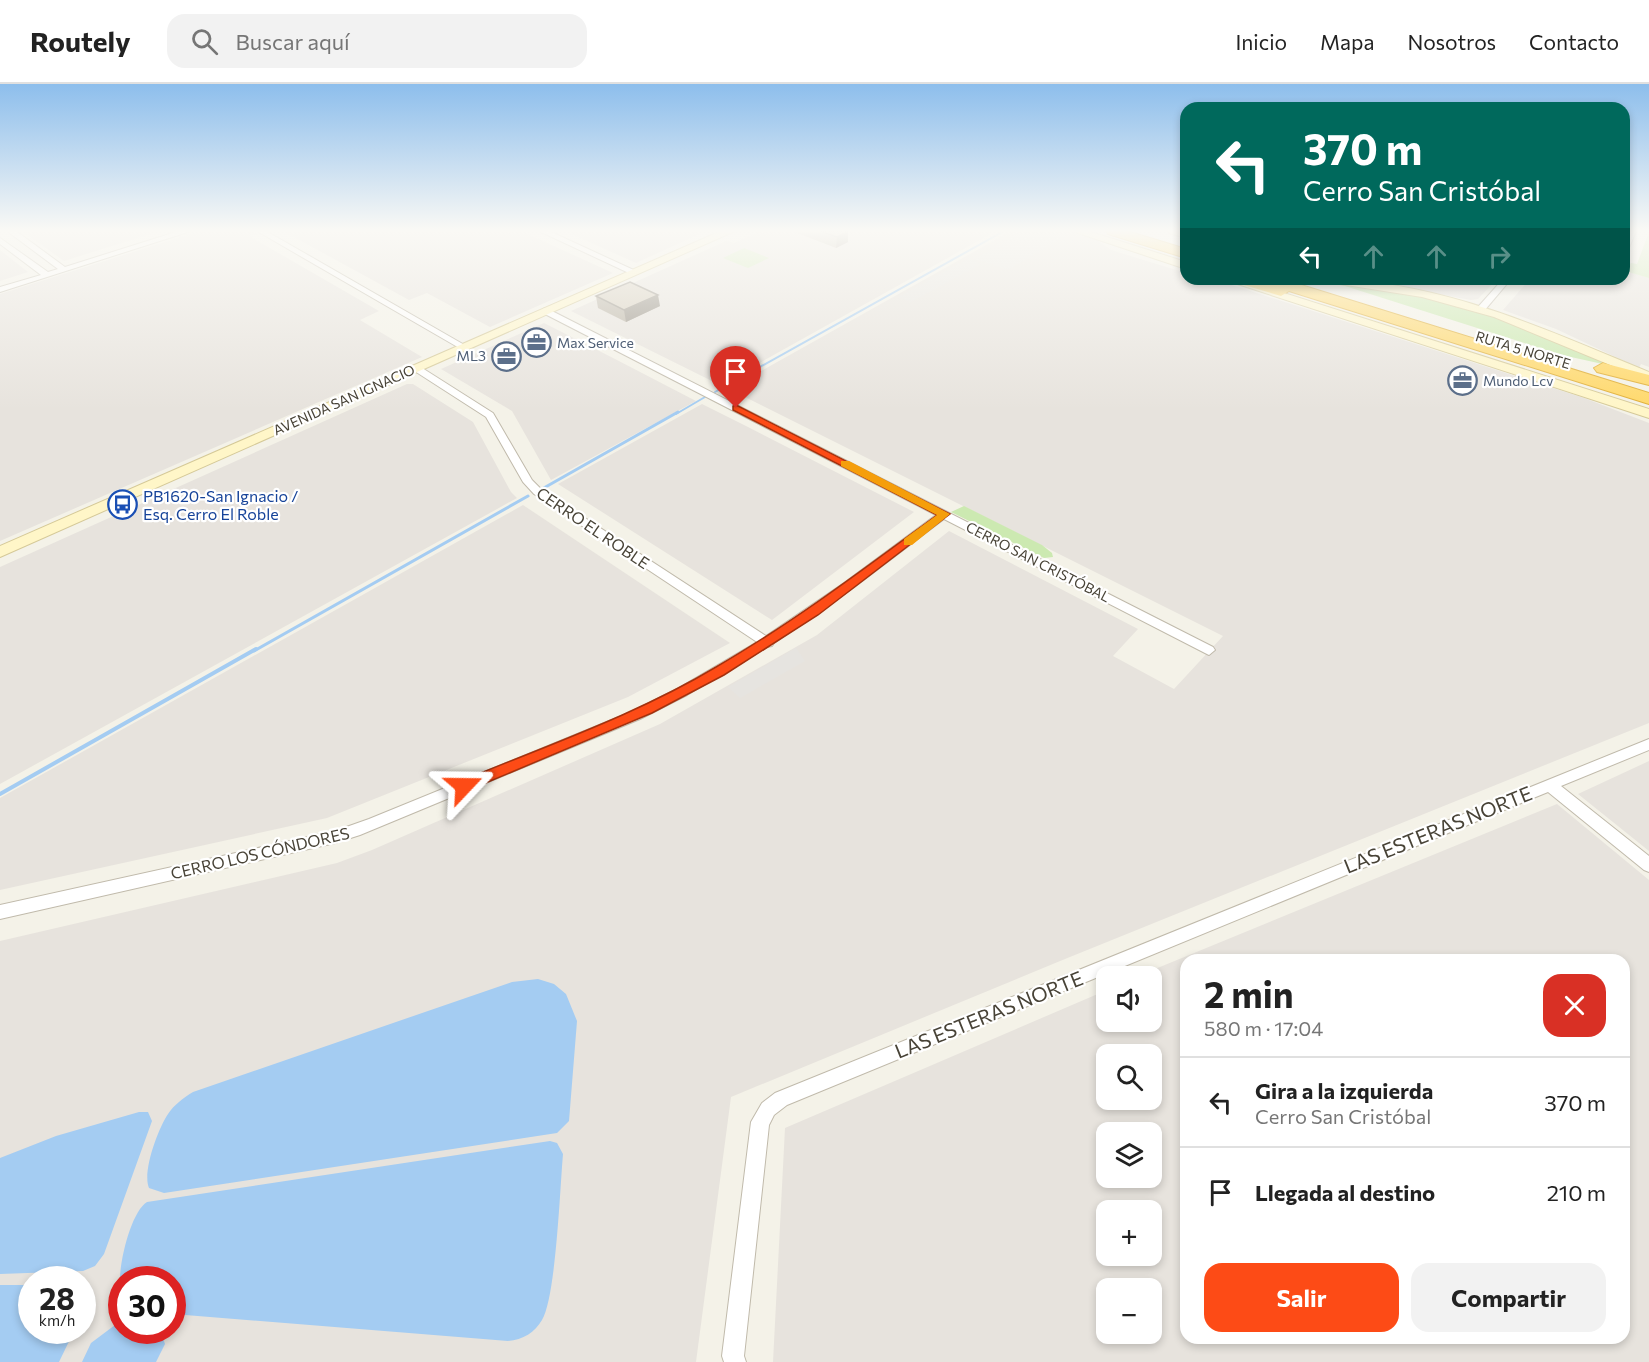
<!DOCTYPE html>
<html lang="es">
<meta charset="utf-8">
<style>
body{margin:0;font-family:Commissioner,sans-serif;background:#f2f2f2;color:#222;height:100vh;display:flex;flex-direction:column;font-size:22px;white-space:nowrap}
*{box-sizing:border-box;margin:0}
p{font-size:20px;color:#767676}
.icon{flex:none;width:33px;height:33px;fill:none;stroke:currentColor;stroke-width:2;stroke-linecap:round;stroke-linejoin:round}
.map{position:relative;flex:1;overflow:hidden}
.details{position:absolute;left:1180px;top:870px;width:450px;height:390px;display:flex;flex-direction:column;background:#fff;border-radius:18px;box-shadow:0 3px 9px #0003}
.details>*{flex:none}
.top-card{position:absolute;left:1180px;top:18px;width:450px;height:183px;border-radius:18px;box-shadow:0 3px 9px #0003;background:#00695c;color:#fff;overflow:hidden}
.tools{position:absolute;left:1096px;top:882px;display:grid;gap:12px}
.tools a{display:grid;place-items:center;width:66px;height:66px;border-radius:12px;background:#fff;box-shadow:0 3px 9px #0003;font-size:30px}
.speed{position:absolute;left:18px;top:1182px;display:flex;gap:12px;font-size:30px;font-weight:700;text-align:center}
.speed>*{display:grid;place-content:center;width:78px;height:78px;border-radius:50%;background:#fff;box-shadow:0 3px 9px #0003;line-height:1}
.speed small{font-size:15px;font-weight:400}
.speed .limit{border:9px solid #d22;background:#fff;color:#111}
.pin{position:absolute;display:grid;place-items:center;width:51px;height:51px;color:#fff;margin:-62px -26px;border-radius:50% 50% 50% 0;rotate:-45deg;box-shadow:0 0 6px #0007}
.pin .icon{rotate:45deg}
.me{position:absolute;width:66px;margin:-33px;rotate:67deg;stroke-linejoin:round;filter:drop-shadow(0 0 4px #0008)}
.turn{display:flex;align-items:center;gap:21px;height:126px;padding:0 24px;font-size:27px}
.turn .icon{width:78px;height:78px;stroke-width:2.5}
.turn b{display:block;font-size:42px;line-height:51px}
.lanes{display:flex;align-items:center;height:57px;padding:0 24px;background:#0003;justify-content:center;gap:30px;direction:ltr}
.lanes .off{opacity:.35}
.round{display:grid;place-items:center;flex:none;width:63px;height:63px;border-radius:18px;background:#f2f2f2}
.head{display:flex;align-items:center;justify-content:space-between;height:102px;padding:0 24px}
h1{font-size:36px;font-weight:700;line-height:45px}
.cta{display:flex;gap:12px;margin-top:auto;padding:12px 24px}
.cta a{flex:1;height:69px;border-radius:18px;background:#fd4b16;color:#fff;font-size:24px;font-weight:700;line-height:69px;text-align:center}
.cta a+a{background:#f2f2f2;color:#222}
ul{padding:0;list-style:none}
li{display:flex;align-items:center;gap:18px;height:90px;padding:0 24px;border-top:2px solid #e0e0e0}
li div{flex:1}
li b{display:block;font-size:22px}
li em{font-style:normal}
header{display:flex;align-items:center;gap:36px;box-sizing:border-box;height:84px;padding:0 30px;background:#fff;border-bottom:2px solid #e0e0e0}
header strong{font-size:28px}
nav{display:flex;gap:33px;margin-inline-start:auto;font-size:21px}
.search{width:420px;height:54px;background:#f2f2f2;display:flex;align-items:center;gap:15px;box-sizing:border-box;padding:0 21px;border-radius:18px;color:#767676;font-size:22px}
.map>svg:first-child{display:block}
</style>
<header>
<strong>Routely</strong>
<div class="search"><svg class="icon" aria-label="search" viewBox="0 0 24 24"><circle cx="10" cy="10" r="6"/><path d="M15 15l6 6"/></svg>Buscar aquí</div>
<nav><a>Inicio</a><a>Mapa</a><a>Nosotros</a><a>Contacto</a></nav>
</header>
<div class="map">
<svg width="1649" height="1278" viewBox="0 0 1649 1278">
<rect width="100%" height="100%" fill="#f4f2e8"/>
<path fill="#e7e3dd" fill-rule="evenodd" d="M22,147H160L64,177Z
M200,147H253L257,149L249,152L379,227L360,236L422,273L0,457V210Z
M283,147H521L613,189L490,243L427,209L409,216Z
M565,147H701L704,148L636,179Z
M761,147H996L720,301L571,227L726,157L734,159Z
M1011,147H1068L1097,156L1111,166L1186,189V195H1213L1584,314L1649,339V639L1065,875L731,1013L696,1278H0V857L337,779L372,766L660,640L817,551L949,447L1138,545L1113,572L1174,605L1223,552L729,305ZM32,1196H82V1246H32ZM122,1196H172V1246H122Z
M0,166L28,188L0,197Z
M1625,177L1631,179L1626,187L1649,194V283L1641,280L1639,284L1556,245L1503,226L1530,195H1624Z
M1355,195H1497L1478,215L1471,216Z
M544,239L615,275L696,317L551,396L512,327L441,285Z
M407,300H413L473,338L511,408L517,414L0,700V483Z
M702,320L748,343L914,428L772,536L558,400Z
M523,421L730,559L628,613L327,734L0,806V714Z
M1649,677V767L1578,710Z
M1557,720L1649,796V1278H773L785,1044L1107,906V938H1152V892H1138ZM1186,876H1624V1254H1186ZM1107,970H1152V1016H1107ZM1107,1048H1152V1094H1107ZM1107,1126H1152V1172H1107ZM1107,1204H1152V1250H1107Z"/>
<path fill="#cce9b1" d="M1649,148V194L1625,187L1631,179L1637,180Z
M744,164L769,174L748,184L723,174Z
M1326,196L1431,214L1490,230L1616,283L1562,271Z
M964,422L1042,461L1052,469L1053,473L1044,474L951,428Z"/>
<path fill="#e6e4e0" d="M1023,147L1069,149L1008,186L975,175Z
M968,175L981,180L911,218L898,213Z
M796,564L805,577L740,614L728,603Z"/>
<path fill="#a4ccf2" d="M538,895L554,900L566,910L577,937L569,1037L557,1049L164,1109L149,1104C142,1088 158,1045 168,1030C174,1021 183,1014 193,1008L512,898Z
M139,1028H148L152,1037L104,1170L95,1182L83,1187L0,1190V1074L56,1052Z
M550,1057L557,1059L563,1070C560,1103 556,1213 542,1236C535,1248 523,1256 508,1257L173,1230L172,1196H122L121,1213C115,1194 129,1129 147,1118Z
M0,1201H31L32,1246L74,1247L59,1278H0Z
M115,1241L121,1242L122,1246L161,1248L165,1260L156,1278H82L91,1259Z"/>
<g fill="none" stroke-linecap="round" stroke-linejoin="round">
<path stroke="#a4ccf2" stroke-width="2" d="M715,308L1004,147
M676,330L705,313"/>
<path stroke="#a4ccf2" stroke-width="3" d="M542,405L678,328
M254,567L528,412"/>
<path stroke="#a4ccf2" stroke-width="4" d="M0,710L256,565"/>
<defs>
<path id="street" d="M7,147H16L65,183L179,147H191L0,208V203L41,191L0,160V154L48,188L58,185Z
M257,147H266L468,263L461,265Z
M539,147H549L638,188L631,190Z
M1628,147H1636L1628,166L1624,168V156Z
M1503,195H1511L1484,227H1478V223Z
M546,224L1213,563L1215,566L1209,571L1205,569L944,435L853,504L774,559L772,562L767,563L687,611L640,635L360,751L335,759L0,835V821L335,747L369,735L631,628L677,605L757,558L534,410L523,398L486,333L413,286V282H419L493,329L532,396L542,406L766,552L844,499L936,431L543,229V225Z
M1649,655V666L1561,702L1649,772V788L1644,786L1548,708L787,1021L774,1031L769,1041L744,1272L746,1278H724L722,1272L751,1038L762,1019L775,1009Z"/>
<path id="secondary" d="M721,147H735L0,473V462Z
M1072,147H1088L1186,178V185Z
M1168,147L1186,148V154L1169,149Z
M1222,195H1240L1649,325V334Z
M1321,195C1438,195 1544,245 1649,288V297L1494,233L1422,213L1327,198Z"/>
<path id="highway" d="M1106,147H1127L1186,165V174L1108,150Z
M1231,195H1282L1649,309V320L1289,207L1281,212L1234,198Z
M1603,279L1649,291V301L1597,288L1594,284Z"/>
</defs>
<use href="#street" stroke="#c0baab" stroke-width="2"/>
<use href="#secondary" stroke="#d5c998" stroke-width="2"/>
<use href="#highway" stroke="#e0af37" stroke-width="2"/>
<use href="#street" fill="#fff" fill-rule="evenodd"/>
<use href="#secondary" fill="#fff6c8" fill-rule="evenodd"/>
<use href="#highway" fill="#ffd869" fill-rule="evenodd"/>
</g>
<path fill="#b8b1a3" d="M792,147H848V158L836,164Z
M596,212L660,222L626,238L598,224Z"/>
<path fill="#969085" d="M848,147V158L836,164L837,153Z
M658,211L660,222L626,238L624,226Z"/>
<path fill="#d6cebe" stroke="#969085" stroke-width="1.5" d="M820,147H848L837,153Z
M630,198L658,211L624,226L596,212Z"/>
<linearGradient id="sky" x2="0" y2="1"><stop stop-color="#8dbeec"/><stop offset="0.45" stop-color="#faf9f5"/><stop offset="1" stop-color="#faf9f5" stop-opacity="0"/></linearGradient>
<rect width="1649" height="326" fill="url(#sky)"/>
<path fill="#fd4b16" stroke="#a4310e" stroke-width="1.5" d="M736,321L950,430L818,531L724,591L652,629L469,706H459L457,702L459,698C545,662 636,631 716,583C794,538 865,484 937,431L733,326V322Z"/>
<path fill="#f59e0b" d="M841,377H849L950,430L912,461H904V455L937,431L841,382Z"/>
<defs>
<symbol id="office-ring" viewBox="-11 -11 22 22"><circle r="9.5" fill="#fff" stroke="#5c6f8a" stroke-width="1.5"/><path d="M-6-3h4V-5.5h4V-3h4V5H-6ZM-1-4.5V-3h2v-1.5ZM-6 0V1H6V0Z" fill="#5c6f8a"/></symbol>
<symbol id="bus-ring" viewBox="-11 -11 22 22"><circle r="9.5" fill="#fff" stroke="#1a4fb4" stroke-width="1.5"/><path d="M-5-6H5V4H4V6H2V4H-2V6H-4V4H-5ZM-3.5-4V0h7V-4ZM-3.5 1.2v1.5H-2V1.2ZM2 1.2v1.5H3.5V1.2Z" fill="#1a4fb4"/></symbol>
</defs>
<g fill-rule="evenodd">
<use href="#office-ring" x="520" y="242" width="33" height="33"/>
<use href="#office-ring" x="490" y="256" width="33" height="33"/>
<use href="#office-ring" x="1446" y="280" width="33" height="33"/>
<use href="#bus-ring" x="106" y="404" width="33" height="33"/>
</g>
<g text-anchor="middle" stroke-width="4.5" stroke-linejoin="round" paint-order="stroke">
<g font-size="14" fill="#4e5e75" stroke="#fff" text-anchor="start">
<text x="557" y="264">Max Service</text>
<text x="486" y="277" text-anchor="end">ML3</text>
<text x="1483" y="302">Mundo Lcv</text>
</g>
<g font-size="14" fill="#484337" stroke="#fff">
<text transform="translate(1523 266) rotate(17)" y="5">RUTA 5 NORTE</text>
<text transform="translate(344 316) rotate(-24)" y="5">AVENIDA SAN IGNACIO</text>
<text transform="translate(1038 478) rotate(27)" y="5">CERRO SAN CRISTÓBAL</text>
</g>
<g font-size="16" fill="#164399" stroke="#fff" text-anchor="start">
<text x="143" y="418">PB1620-San Ignacio /<tspan x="143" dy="18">Esq. Cerro El Roble</tspan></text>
</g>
<g font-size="16" fill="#484337" stroke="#fff">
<text transform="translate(593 444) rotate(34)" y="6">CERRO EL ROBLE</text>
<text transform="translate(260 769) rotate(-13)" y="6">CERRO LOS CÓNDORES</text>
</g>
<g font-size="20" fill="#484337" stroke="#fff">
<text transform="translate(1438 746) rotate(-22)" y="7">LAS ESTERAS NORTE</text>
<text transform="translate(989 931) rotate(-22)" y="7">LAS ESTERAS NORTE</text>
</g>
</g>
</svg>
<div class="tools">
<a><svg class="icon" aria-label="sound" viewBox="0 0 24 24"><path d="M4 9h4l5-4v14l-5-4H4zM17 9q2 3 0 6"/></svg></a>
<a><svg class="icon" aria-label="search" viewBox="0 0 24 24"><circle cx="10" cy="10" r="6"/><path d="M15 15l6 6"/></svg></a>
<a><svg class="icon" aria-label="layers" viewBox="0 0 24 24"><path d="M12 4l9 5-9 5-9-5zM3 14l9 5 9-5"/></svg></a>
<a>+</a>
<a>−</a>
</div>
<div class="speed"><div>28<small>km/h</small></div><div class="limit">30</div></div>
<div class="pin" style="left:736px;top:324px;background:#d93025"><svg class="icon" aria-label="arrive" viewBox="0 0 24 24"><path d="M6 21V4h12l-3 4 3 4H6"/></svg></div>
<svg class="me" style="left:464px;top:702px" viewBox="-20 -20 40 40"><path d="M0-17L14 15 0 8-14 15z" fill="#fd4b16" stroke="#fff" stroke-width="4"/></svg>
<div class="top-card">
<div class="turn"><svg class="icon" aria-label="left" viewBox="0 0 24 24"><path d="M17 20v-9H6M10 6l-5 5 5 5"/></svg><div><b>370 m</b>Cerro San Cristóbal</div></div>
<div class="lanes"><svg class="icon" aria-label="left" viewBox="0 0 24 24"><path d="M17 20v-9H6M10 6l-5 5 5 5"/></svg><svg class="icon off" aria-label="ahead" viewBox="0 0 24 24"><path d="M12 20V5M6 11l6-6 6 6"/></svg><svg class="icon off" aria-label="ahead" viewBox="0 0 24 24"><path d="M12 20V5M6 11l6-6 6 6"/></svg><svg class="icon off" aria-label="right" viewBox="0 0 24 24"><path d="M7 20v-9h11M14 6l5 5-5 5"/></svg></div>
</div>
<section class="details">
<div class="head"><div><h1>2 min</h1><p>580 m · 17:04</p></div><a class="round" style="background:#d93025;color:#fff"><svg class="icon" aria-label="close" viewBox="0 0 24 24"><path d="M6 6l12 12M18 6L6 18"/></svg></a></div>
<ul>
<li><svg class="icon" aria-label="left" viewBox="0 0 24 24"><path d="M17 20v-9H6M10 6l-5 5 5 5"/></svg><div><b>Gira a la izquierda</b><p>Cerro San Cristóbal</p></div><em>370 m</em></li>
<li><svg class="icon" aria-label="arrive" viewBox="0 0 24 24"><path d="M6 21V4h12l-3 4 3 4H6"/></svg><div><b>Llegada al destino</b></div><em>210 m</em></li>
</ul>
<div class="cta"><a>Salir</a><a>Compartir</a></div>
</section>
</div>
